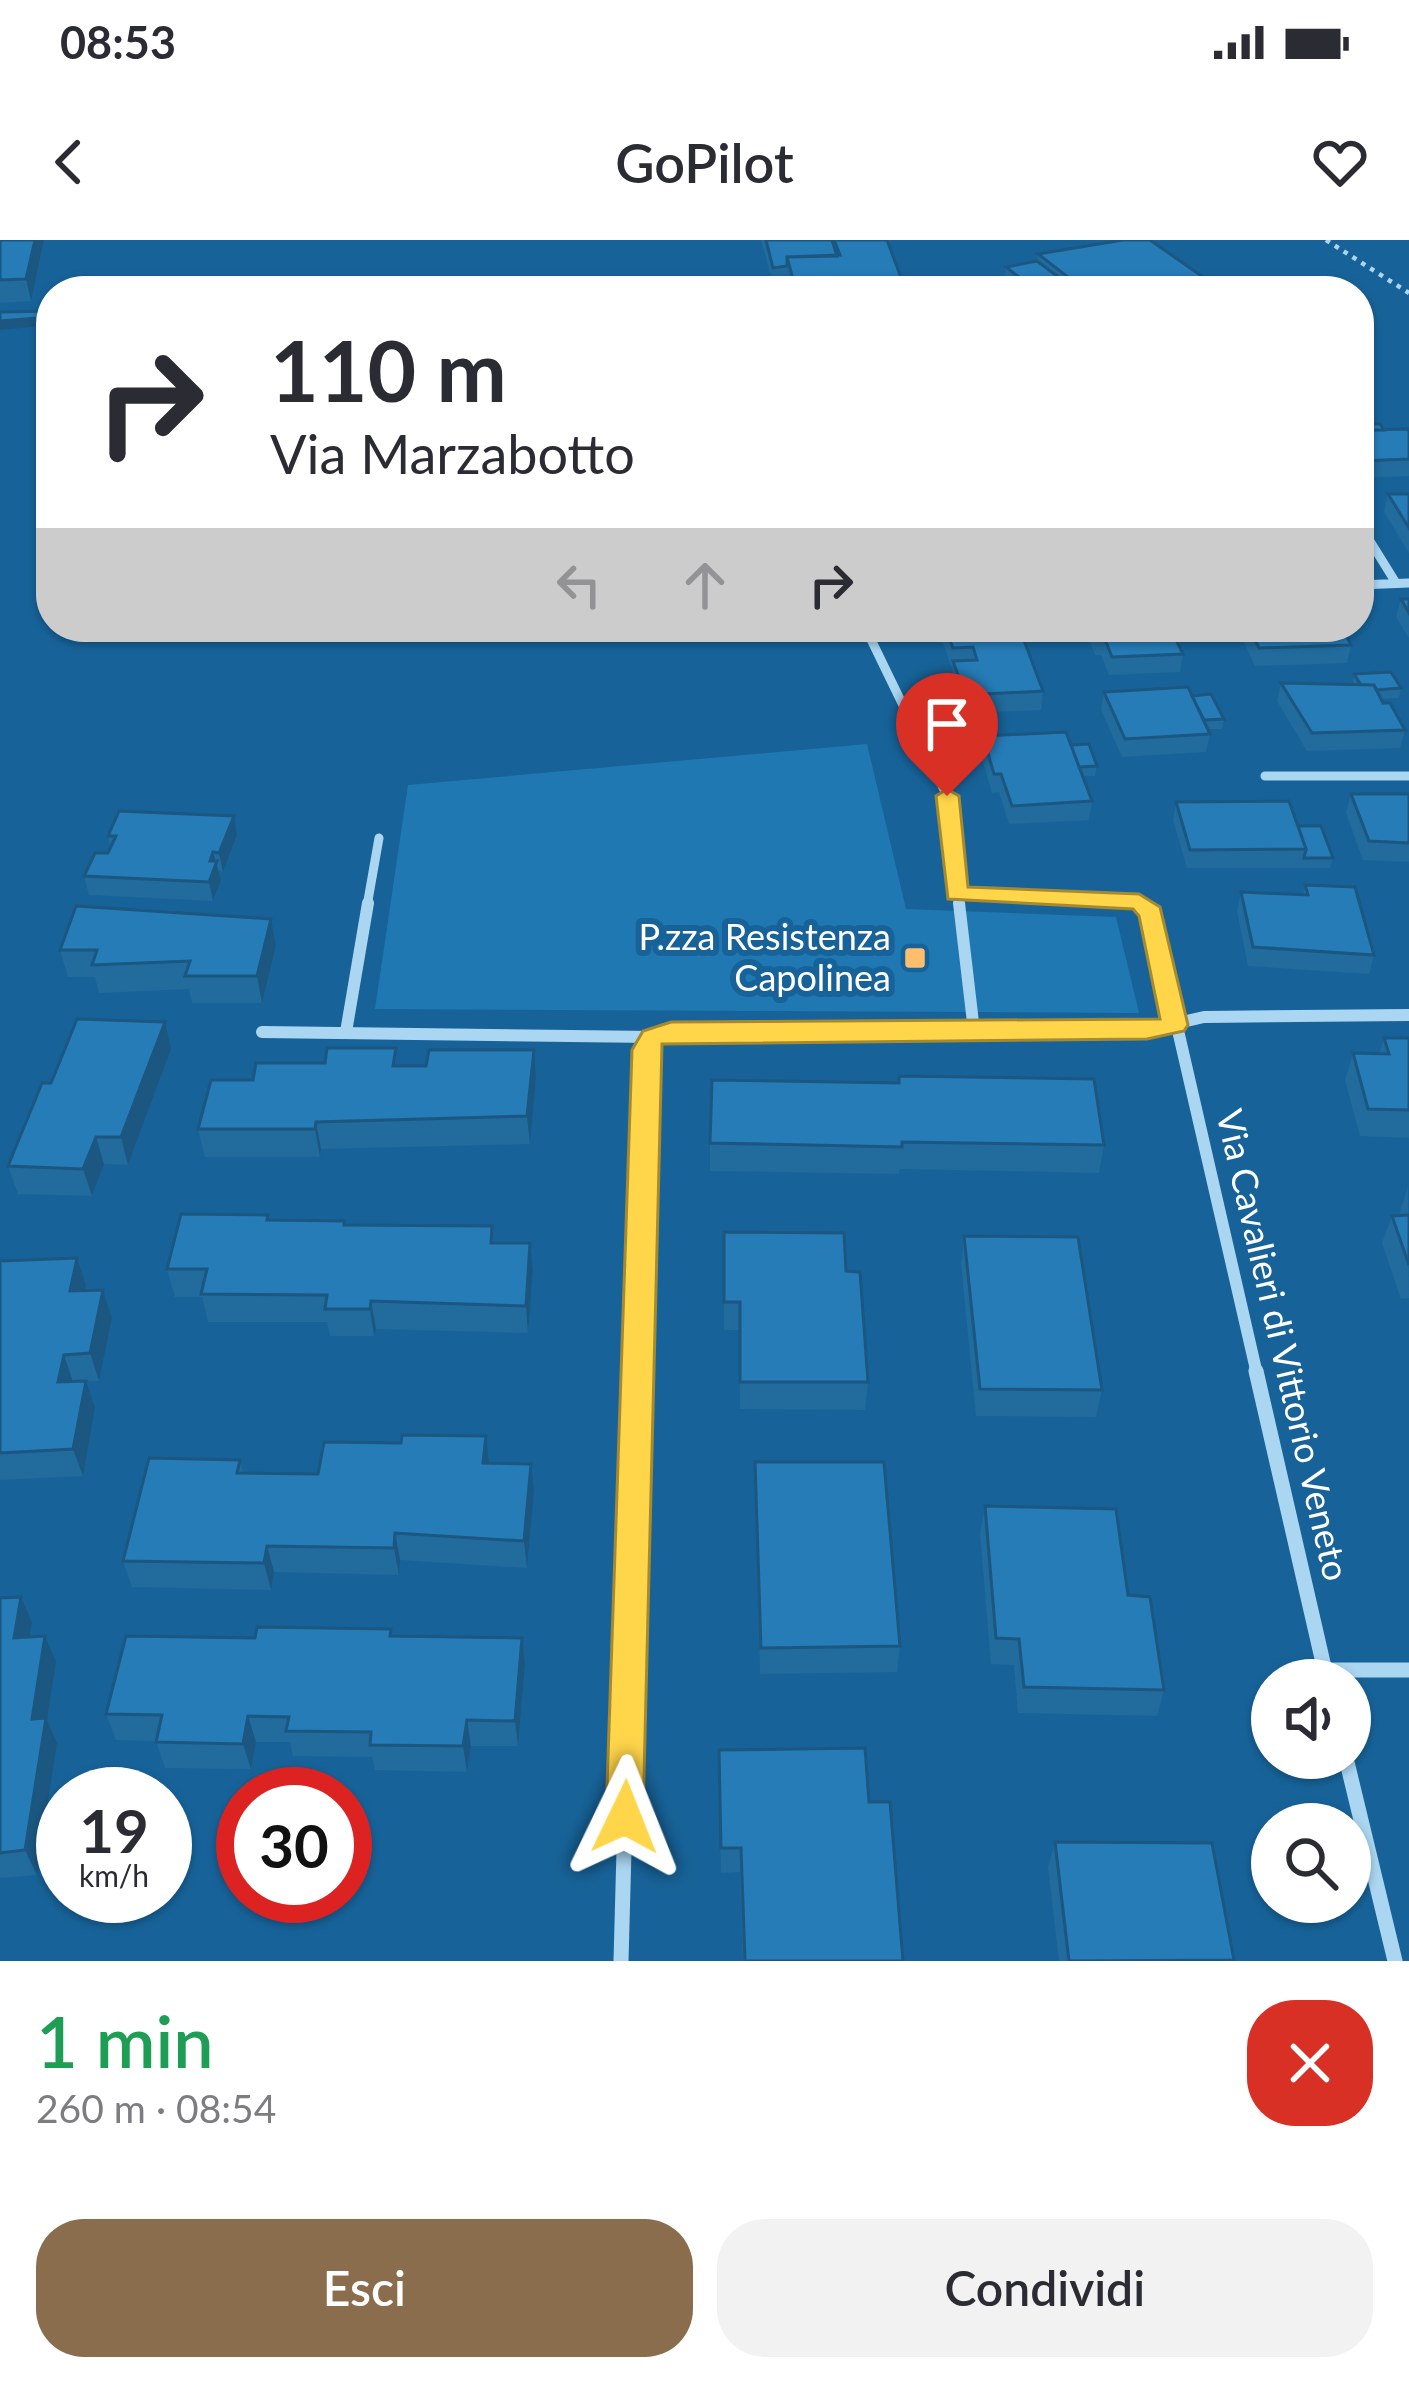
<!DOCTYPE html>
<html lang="it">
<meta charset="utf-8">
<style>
body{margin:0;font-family:Lato,sans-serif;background:#f2f2f3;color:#2b2b33;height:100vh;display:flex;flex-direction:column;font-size:45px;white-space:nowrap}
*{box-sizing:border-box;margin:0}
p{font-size:39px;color:#7c7c81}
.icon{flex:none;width:66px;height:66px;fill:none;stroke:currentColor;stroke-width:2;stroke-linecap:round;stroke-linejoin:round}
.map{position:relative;height:1721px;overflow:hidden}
.sheet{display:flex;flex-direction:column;background:#fff;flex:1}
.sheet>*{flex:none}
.hud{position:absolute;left:36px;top:36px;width:1338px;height:366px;border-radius:48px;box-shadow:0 3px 9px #0004;background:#fff;color:#2b2b33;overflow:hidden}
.tools{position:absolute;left:1251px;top:1419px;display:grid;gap:24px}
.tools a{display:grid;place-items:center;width:120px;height:120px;border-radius:50%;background:#fff;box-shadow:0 3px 9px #0004;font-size:60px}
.speed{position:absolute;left:36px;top:1527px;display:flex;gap:24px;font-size:60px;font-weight:700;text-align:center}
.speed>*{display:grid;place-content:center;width:156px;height:156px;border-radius:50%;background:#fff;box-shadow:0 3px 9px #0004;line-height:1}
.speed small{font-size:30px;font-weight:400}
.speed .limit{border:18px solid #d22;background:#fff;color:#111}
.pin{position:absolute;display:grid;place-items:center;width:102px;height:102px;color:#fff;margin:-123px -51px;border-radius:50% 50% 50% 0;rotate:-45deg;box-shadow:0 0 12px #0007}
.pin .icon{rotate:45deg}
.me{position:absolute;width:132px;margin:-66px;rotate:2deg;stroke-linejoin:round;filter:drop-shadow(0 0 9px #0008)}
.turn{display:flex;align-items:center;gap:42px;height:252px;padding:0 36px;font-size:54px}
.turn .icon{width:156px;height:156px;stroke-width:2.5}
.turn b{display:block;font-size:84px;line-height:102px}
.lanes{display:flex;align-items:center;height:114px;padding:0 36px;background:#0003;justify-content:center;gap:60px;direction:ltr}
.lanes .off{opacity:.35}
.round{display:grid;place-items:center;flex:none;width:126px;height:126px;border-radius:48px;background:#f2f2f3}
.headline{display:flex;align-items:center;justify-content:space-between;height:204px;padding:0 36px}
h1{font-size:72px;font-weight:600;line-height:90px;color:#1e9e55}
.cta{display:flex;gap:24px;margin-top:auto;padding:24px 36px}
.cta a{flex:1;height:138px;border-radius:48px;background:#8a6d4d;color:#fff;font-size:48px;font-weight:600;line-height:138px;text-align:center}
.cta a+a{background:#f2f2f3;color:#2b2b33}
.status{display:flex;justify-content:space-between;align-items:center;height:84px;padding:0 60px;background:#fff;direction:ltr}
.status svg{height:33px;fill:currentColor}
header{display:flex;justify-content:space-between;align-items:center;height:156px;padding:0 36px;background:#fff;font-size:54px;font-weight:600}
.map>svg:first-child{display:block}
</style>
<div class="status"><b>08:53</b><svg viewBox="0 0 49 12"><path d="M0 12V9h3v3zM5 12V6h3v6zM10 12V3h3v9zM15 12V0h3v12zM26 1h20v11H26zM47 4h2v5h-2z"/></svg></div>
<header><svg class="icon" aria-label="back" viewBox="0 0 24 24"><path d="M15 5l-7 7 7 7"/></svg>GoPilot<svg class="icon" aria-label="heart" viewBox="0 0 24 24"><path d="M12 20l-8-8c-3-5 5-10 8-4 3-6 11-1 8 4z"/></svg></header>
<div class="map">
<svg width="1409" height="1721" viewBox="0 0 1409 1721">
<rect width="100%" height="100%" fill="#176399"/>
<path fill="#1f78b2" d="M867,504L906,669L1116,677L1139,773L375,769L408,545Z"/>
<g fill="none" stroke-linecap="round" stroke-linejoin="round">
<path stroke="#abd6f2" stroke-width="4.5" stroke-dasharray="4.5 6" stroke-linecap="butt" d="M1326,0L1409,53"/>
<path stroke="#abd6f2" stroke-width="8" d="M1359,283L1367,296"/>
<path stroke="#abd6f2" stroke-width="9" d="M1365,293L1396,343
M1359,345L1409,343
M865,387L947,556L960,666
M1265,536H1409
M957,654L1117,657L1144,666
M367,666L379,598"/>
<path stroke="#abd6f2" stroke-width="12" d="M959,663L974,791
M1141,663L1151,673L1257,1134
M262,792L653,797
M346,792L368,663
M636,1134L645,810L653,797L671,791L1147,790L1204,777L1409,775"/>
<path stroke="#abd6f2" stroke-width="15" d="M1256,1131L1327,1440
M1325,1430H1409
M1346,1518L1395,1721
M621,1721L637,1131"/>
</g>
<path fill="#216b9d" d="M0,0H44L31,61L0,63Z
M761,0H887L906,51H790L787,42L773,43Z
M1038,14L1223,51H1015L1004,42L1006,27L1037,21Z
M1359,184L1384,190L1409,189V236L1359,238Z
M1388,254H1409V313L1384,272Z
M1401,359H1409V398L1396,377Z
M941,387H1019L1043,451L1041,470L963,473L952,439L953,426H951L940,394Z
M1084,387H1170L1183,414L1180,432L1109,435L1101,415H1095Z
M1239,387H1342L1351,405L1347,423L1255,426L1238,390Z
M1354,434L1401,448L1399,458L1381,459L1405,490L1400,508L1307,511L1277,461L1281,443L1353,445Z
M1104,452L1192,455L1224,479L1222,489H1208L1210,494L1206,512L1122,517L1101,470Z
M983,496L1071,505L1097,526L1095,536H1083L1092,561L1089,580L1009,584L999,552L992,553L981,515Z
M1351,554H1409V622L1363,620L1346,573Z
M1176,562L1298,586L1333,618L1330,628H1187L1173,580Z
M234,576L237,595L223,632L219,631L221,640L213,661L89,655L84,636L108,613L111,608L108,596Z
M1305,645L1374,715L1369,734L1248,726L1237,671L1241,652L1303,655Z
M271,679L276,706L262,763H192L189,749L99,753L95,737H68L60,710Z
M1384,798H1409V898L1360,896L1345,840L1353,813L1379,814Z
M171,809L128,925L104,924L92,956L18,954L8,926L51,843Z
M399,826L536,837L530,904L321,909L320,917H205L198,889L253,840Z
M899,836L1104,905L1099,933L900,929L899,934L710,931V903L898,843Z
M1408,946L1409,1058L1401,1059L1382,1003L1392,976L1399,975Z
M269,980L345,985L494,1003H530L533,1030L528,1093L376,1089L374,1096H330L327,1082H208L202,1057H175L167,1029Z
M724,992L846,1031L868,1142L865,1170L740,1169L739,1090H724Z
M964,996L1102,1150L1096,1177L976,1176L961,1023Z
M77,1018L86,1045L85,1051L103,1050L112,1078L99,1141H86L95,1168L83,1236L0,1240V1021Z
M240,1220L243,1233L318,1234L489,1223L534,1251L527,1328L400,1320L399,1335L274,1332L271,1350L132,1347L123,1321Z
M755,1222L900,1406L897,1432L760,1434Z
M985,1266L1128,1355L1164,1450L1157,1476L1018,1473L1014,1425L991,1424L980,1293Z
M0,1358L32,1383L30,1397L56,1422L47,1480L57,1503L37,1635L0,1638Z
M392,1396L522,1398L525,1424L518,1506H471L467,1532L375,1530L372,1517L293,1516L290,1502H256L251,1529L165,1528L156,1501L116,1500L106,1474L255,1398Z
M719,1535L903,1721H743L740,1632L721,1633Z
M1055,1602L1234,1720L1059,1721L1048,1627Z"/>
<path fill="#1b5780" d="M35,0H44L31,61L26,39Z
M51,77V85L0,90V81Z
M234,576L237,595L223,632L219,613Z
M213,612L221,640L213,661L209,642L210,621Z
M271,679L276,706L262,763L257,736Z
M165,782L171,809L128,925L121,897Z
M534,810L536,837L530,904L527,876Z
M316,882L321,909L320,917L315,889Z
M96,897L104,924L92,956L83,929Z
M530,1003L533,1030L528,1093L526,1066Z
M77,1018L86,1045L79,1079L70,1051Z
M103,1050L112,1078L99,1141L90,1113Z
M371,1061L376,1089L374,1096L370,1069Z
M64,1115L73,1142H58Z
M86,1141L95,1168L83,1236L73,1209Z
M486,1196L489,1223H483Z
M531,1224L534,1251L527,1328L524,1301Z
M395,1293L400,1320L399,1335L394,1308Z
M267,1306L274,1332L271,1350L264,1323Z
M21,1357L32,1383L25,1424L14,1398Z
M45,1396L56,1422L47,1480L57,1503L37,1635L25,1610L32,1479Z
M522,1398L525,1424L518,1506L515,1481Z
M248,1476L256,1502L251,1529L243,1504Z
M467,1480L471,1506L467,1532L463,1506Z"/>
<path fill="#267cb7" stroke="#1b5780" stroke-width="3" d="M0,0H35L26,39L0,40Z
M766,0H832L837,16L787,17V26L773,28Z
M834,0H887L906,51H796L787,17L840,15Z
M1123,0H1150L1223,51H1086L1038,14Z
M1037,21L1077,51H1037L1006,27Z
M107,39L105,51H76L79,40Z
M51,71V77L0,81V72Z
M1359,184H1380L1384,190H1359Z
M1409,189V219L1359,221V190Z
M1388,254H1409V288Z
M1401,359H1409V373Z
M945,387H1019L1043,451L965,455L953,421L977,420L973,407L953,408Z
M1094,387H1170L1183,414L1112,417L1104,397H1098Z
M1249,387H1342L1351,405L1259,408Z
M1391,432L1401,448L1376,450L1374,445H1361L1354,434Z
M1281,443L1374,445L1383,463H1390L1405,490L1312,493Z
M1188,447L1210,494L1125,499L1104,452Z
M1211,454L1224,479L1204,480L1192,456Z
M1066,492L1092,561L1012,566L1001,534H994L983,496Z
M1089,504L1097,526L1079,527L1071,505Z
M1351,554H1409V603L1369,601Z
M1289,561L1306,609L1190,610L1176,562Z
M119,571L234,576L219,613L213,612L210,621H217L209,642L84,636L95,613H108L116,596H108Z
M1298,586H1321L1333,618H1304L1306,609Z
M1305,645L1355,647L1374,715L1253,707L1241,652L1308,655Z
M76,666L271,679L257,736H185L190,721L92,725L97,710H60Z
M77,779L165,782L121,897H96L83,929L8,926L42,843H51Z
M1384,798H1409V870L1368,869L1353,813L1389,814Z
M327,808H396L393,826H426L429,810H534L527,876L316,882L315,889H198L211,840H253L256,823H325Z
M899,836L1094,839L1104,905L902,902V907L710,903L712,840L899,843Z
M181,974L268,975L267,980L344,981V985L492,986L491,1003H530L526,1066L371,1061L370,1069H325L327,1055L201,1054L207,1029H167Z
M1409,975V1025L1392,976Z
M724,992L844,993L846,1031L860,1032L868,1142H740V1062H724Z
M964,996L1078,997L1102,1150L980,1149Z
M77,1018L70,1051L103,1050L90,1113L64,1115L58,1142L86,1141L73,1209L0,1213V1021Z
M402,1195L486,1196L483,1223L531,1224L524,1301L395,1293L394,1308L267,1306L264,1323L123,1321L149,1218L240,1220L237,1233L318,1234L324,1202L401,1203Z
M755,1222H884L900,1406L761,1408Z
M985,1266L1116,1269L1128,1355L1150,1357L1164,1450L1024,1447L1019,1399L996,1398Z
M21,1357L14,1398L45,1396L32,1479L46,1478L25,1610L0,1613V1358Z
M257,1387L391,1389L390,1396L522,1398L515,1481L467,1480L463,1506L370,1505L371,1492L286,1491L289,1477L248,1476L243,1504L156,1502L162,1475L106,1474L126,1396L255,1398Z
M865,1508L869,1562H890L903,1721H745L741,1608H721L719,1510Z
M1055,1602L1212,1603L1234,1720L1069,1721Z"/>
<path fill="#ffd54a" stroke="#a68a30" stroke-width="3" d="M947,549L959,556L968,647L1139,654L1160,667L1188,785L1184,791L1147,799L662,804L643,1577L638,1589L625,1595L611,1589L606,1577L632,810L643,791L671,782L1160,779L1139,676L1133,669L948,659L936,556Z"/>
<rect fill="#ffbe6c" stroke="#176399" stroke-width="4.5" x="903" y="706" width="24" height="24" rx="6"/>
<g text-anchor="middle" stroke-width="12" stroke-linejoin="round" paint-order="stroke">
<g font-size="36" fill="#fff" stroke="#176399" text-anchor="end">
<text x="891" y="710">P.zza Resistenza<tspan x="891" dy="41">Capolinea</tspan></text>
</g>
<g font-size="36" fill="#fff" stroke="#176399">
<text transform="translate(1283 1105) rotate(77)" y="13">Via Cavalieri di Vittorio Veneto</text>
</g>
</g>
</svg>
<div class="tools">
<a><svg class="icon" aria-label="sound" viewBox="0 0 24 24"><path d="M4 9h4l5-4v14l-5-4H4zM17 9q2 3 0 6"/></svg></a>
<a><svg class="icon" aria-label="search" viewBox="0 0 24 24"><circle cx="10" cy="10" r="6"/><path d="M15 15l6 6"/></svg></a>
</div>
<div class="speed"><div>19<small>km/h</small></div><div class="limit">30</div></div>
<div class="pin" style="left:947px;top:556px;background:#d93025"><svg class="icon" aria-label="arrive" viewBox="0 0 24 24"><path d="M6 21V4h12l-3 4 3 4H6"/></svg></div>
<svg class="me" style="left:625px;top:1577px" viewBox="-20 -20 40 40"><path d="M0-17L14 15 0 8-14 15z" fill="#ffd54a" stroke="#fff" stroke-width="4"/></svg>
<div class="hud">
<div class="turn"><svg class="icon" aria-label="right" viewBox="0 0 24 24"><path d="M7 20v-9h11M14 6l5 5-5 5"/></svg><div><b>110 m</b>Via Marzabotto</div></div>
<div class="lanes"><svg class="icon off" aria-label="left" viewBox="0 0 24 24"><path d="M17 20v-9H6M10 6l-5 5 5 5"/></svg><svg class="icon off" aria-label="ahead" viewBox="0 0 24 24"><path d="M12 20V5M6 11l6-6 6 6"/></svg><svg class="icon" aria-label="right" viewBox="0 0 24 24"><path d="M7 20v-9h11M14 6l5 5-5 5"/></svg></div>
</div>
</div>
<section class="sheet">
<div class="headline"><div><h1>1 min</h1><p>260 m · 08:54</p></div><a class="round" style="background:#d93025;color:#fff"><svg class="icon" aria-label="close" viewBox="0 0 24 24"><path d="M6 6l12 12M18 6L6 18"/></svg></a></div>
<div class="cta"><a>Esci</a><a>Condividi</a></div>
</section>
